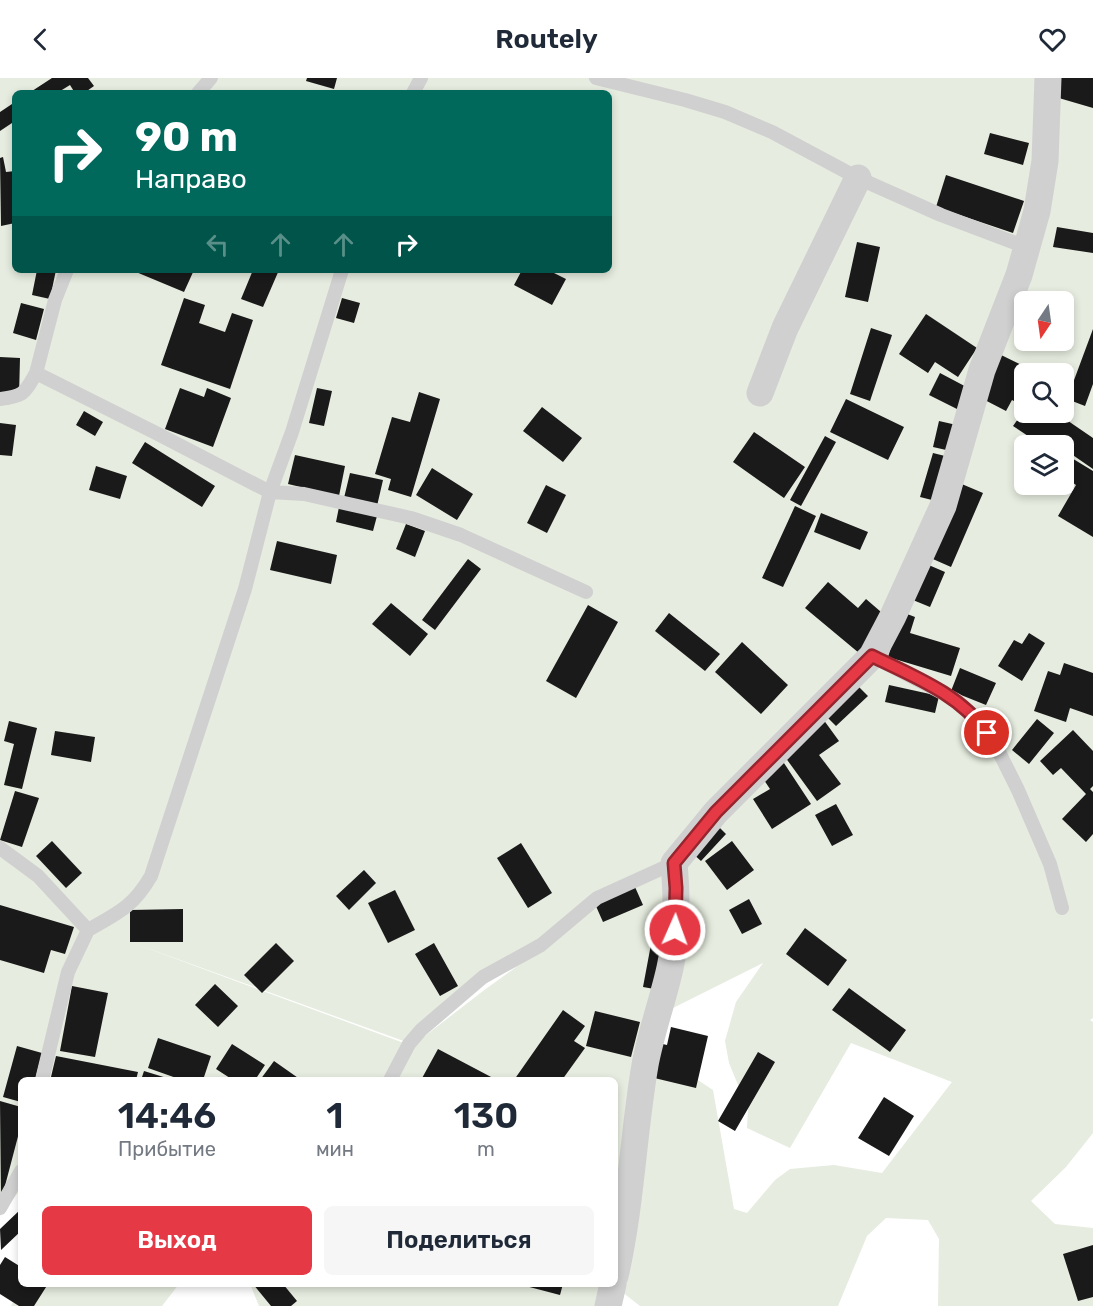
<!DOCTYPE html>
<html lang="ru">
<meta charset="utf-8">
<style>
body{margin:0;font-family:Rubik,sans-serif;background:#f6f6f7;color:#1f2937;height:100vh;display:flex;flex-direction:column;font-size:22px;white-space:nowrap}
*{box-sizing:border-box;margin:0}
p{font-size:20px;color:#747a83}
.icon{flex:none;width:33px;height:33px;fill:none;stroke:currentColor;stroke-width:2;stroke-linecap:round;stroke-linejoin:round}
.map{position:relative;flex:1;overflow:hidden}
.panel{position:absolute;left:18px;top:999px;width:600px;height:210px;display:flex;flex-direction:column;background:#fff;border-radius:9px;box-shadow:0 3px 9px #0003}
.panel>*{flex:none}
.hud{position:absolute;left:12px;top:12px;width:600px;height:183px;border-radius:9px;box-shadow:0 3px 9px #0003;background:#00695c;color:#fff;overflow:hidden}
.needle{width:39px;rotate:193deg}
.fabs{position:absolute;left:1014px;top:213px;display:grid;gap:12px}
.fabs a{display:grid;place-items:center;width:60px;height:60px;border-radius:9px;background:#fff;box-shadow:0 3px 9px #0003;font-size:30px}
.pin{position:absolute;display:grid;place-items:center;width:51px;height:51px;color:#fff;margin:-26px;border:3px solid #fff;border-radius:50%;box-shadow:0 2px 6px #0007}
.me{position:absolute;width:66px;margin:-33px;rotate:2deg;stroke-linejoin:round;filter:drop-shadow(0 0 4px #0008)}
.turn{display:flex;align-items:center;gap:21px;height:126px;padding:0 24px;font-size:27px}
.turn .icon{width:78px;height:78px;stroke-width:2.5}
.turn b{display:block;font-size:42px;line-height:51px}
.lanes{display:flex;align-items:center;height:57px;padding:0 24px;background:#0003;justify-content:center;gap:30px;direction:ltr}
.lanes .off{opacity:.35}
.eta{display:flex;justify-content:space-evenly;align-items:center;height:102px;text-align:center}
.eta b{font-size:36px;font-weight:600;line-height:42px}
.primary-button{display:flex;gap:12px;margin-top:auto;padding:12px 24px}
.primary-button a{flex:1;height:69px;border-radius:9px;background:#e63946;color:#fff;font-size:24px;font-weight:600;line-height:69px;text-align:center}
.primary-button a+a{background:#f6f6f7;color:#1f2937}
header{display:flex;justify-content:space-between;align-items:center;height:78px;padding:0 24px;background:#fff;font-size:27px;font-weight:600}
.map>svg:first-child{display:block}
</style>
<header><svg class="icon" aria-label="back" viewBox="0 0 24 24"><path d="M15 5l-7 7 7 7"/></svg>Routely<svg class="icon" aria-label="heart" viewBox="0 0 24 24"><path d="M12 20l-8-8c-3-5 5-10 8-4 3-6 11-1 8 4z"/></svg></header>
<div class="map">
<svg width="1093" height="1228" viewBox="0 0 1093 1228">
<rect width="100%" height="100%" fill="#fff"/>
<path fill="#e6ecdf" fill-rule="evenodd" d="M0,0H1050L1025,190L1052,0H1093V940L1090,942L1093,944V1055L1066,1089L1031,1123L1055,1146L1093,1150V1228H938L939,1161L928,1142L886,1140L867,1158L838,1228H640L612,1206H615V1002H21V1111L0,1138ZM15,15H609V192H15ZM1024,224H1064V262H1024ZM1024,296H1064V334H1024ZM1024,368H1064V406H1024ZM677,788L595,821L548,866L483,913L412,968L125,862L409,965L480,909L548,864L594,819ZM763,885L736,924L725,963L729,985L748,1031L747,1050L790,1070L851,965L952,1004L882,1095L834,1087L790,1091L775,1102L747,1135L734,1131L713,1012L675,987L642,979L661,936Z
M22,1206H179L162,1228H11Z
M250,1206H612L608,1228H259Z"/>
<path fill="#1a1a1a" d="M52,0H88L94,8L84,15H75L70,7L57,15H29Z
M307,0H337L334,11L306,3Z
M1058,0H1093V30L1052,18Z
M15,24V43L0,53V34Z
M990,55L1029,65L1023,87L984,76Z
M3,79L6,94L15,93V145L1,148L0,80Z
M946,97L1024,123L1013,155L936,129Z
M1057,149L1093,155V175L1053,169Z
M857,164L880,169L868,224L845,219Z
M37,192H56L50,221L32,217Z
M137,192H194L184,214L136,194Z
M253,192H279L263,229L241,221Z
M522,192H548L566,201L552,227L514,207Z
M184,220L205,227L199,245L225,254L232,235L253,242L230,311L161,287Z
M342,220L360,225L354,245L336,240Z
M21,225L44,231L36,262L13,255Z
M926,236L977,270L958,299L935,284L928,295L899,276Z
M871,250L892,257L870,323L850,316Z
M1093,251V306L1085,328L1067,321Z
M997,275L1040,296H1024V328L1012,322L1006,333L979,319Z
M0,279L20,280L19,318H0Z
M940,295L974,313L963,334L929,317Z
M180,310L204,319L207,310L231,320L213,369L165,351Z
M317,310L332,313L324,348L309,345Z
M419,314L440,321L411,419L388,412L391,401L375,396L392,339L410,344Z
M846,321L904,349L888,382L830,354Z
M542,329L582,360L563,384L523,353Z
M84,333L103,344L95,358L76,347Z
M1023,334L1036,343L1042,334H1055L1093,360V391L1064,371V368H1043L1013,348Z
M939,343L961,348L955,374L933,369Z
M0,345L16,347L12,378L0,377Z
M754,354L805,389L784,420L733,384Z
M825,358L836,364L801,428L790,422Z
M145,364L215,408L202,429L132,385Z
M933,375L953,380L940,424L920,419Z
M295,377L345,388L339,418L288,406Z
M1070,379L1093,393V459L1058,438L1076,407L1064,399V391Z
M96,388L127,398L120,421L89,412Z
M432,390L473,416L457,442L416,417Z
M350,395L383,402L377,428L344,420Z
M957,404L983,415L951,489L926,478Z
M546,407L566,417L547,455L527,445Z
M795,428L816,438L783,509L762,500Z
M339,429L377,438L373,453L336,444Z
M821,435L868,454L860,472L814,454Z
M406,446L425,453L415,479L396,471Z
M277,463L337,477L331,506L270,492Z
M468,481L481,491L435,552L422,542Z
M924,485L945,494L930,529L908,520Z
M828,504L858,530L866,521L888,540L859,575L805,530Z
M391,525L428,556L410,578L372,546Z
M588,527L618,544L576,620L546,603Z
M902,534L915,539L910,555L960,570L951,598L888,579Z
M669,535L720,576L705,593L655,553Z
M1029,555L1045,565L1022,603L998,588L1014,562L1022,566Z
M742,564L788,607L761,636L715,594Z
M1064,585L1093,595V638L1070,630L1066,644L1034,633L1048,593L1060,597Z
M960,590L996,605L986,627L951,613Z
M855,605L868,618L836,648L823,635Z
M889,607L939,618L935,635L885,624Z
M823,641L839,663L819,677L841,706L817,723L780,672Z
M1037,641L1054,655L1029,686L1012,672Z
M9,643L37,650L22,711L4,707L14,666L4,663Z
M1073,652L1093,673V708L1090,711L1093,714V756L1086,764L1062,741L1086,716L1061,690L1053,697L1040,683Z
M55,653L95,659L91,684L51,677Z
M780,679L811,726L772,751L753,721L770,711L758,693Z
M15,713L39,720L22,769L0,762Z
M836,726L853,757L832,768L815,737Z
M716,746L726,756L701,783L691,774Z
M52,763L82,795L66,810L36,778Z
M732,763L754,792L727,812L705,783Z
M521,765L552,815L528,830L497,780Z
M364,792L376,805L349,832L336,818Z
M635,809L643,827L603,844L595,826Z
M395,812L415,852L388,865L368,825Z
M749,821L762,846L742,856L729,832Z
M0,827L74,849L65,876L51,872L44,895L0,882Z
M183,831V864H130V832Z
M805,850L847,882L828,908L786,876Z
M652,861L669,864L660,912L643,909Z
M276,865L294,883L262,915L244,897Z
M434,865L458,908L440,918L415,876Z
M215,906L238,928L218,949L195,927Z
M72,908L108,915L95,979L60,973Z
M849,910L906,952L890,974L832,932Z
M563,932L585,948L574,963L585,970L562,1002H514Z
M595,933L640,944L631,979L586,968Z
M671,949L708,958L696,1010L646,998L654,964L667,967Z
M158,960L211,978L203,1002H182L148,990Z
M232,966L265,987L255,1002H233L216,991Z
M17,968L42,975L35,1002H21V1024L3,1019Z
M438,971L493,1000L492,1002H421Z
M758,974L775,984L735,1053L718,1043Z
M56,978L138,994L136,1002H67L51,999Z
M274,983L301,1002H260Z
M144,993L170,1001V1002H141Z
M884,1019L914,1038L889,1078L858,1060Z
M0,1023L21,1029V1047L1,1123Z
M21,1131V1153L1,1172L0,1151Z
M1093,1167V1219L1078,1223L1063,1176Z
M5,1179L21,1189V1206H48L34,1228H19L0,1216V1187Z
M253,1206H283L297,1223L291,1228H271Z
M518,1206H563L560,1217Z"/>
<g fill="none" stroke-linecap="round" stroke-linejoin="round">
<path stroke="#d0d0d0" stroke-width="14" d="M596,0L685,22L725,34L772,54L858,100L941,137L1026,169
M198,15L211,0
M413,15L421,0
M67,192L55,222L36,295L154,354L270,414L245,511L151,798C133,829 118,835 88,852
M342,192L292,354L270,414L304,416L411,440L461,457L586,514
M0,321C24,318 24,316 36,295
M872,578L956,622L978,642L996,668L1018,712L1050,786L1062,830
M0,770L38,798L88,852L68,894L42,1002
M390,1002L409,966L421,952L483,899L541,867L597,820L674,785
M0,1130L21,1093"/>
<path stroke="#d0d0d0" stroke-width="27" d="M760,315L785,250L858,100
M615,1198C631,1129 633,1057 645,987C651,954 663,922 670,890C678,856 677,820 674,785L716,734L872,578L893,538L943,428L982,292L1019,197L1037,133L1045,83L1048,0
M608,1228L613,1206"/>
</g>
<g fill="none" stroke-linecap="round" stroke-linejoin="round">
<defs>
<path id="route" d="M675,852L676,810L674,785L716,734L872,578C913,598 960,616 987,655"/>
</defs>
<use href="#route" stroke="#96252e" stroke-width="15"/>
<use href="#route" stroke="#e63946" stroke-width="10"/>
</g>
</svg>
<div class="fabs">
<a><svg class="needle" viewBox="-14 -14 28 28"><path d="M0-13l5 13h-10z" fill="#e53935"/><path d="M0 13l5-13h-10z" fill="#747a83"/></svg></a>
<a><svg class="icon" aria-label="search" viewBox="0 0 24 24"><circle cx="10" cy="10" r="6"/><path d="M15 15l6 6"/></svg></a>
<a><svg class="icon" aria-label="layers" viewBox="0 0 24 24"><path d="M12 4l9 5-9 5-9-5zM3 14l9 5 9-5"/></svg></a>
</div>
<div class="pin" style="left:987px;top:655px;background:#d93025"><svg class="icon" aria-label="arrive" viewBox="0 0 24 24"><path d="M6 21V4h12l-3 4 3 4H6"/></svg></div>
<svg class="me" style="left:675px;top:852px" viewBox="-20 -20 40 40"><circle r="17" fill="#e63946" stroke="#fff" stroke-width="3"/><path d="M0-11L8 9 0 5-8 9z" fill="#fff"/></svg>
<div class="hud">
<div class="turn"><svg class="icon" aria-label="right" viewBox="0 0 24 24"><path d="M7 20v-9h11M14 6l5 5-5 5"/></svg><div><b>90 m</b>Направо</div></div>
<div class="lanes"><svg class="icon off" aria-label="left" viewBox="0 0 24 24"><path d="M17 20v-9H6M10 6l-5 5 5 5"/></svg><svg class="icon off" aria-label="ahead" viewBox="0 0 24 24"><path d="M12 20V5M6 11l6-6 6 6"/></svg><svg class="icon off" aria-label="ahead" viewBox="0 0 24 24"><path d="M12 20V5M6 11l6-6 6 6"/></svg><svg class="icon" aria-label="right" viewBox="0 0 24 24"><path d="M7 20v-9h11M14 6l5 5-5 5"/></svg></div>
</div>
<section class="panel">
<div class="eta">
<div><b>14:46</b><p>Прибытие</p></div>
<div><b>1</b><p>мин</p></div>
<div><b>130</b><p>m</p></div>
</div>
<div class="primary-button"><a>Выход</a><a>Поделиться</a></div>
</section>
</div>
